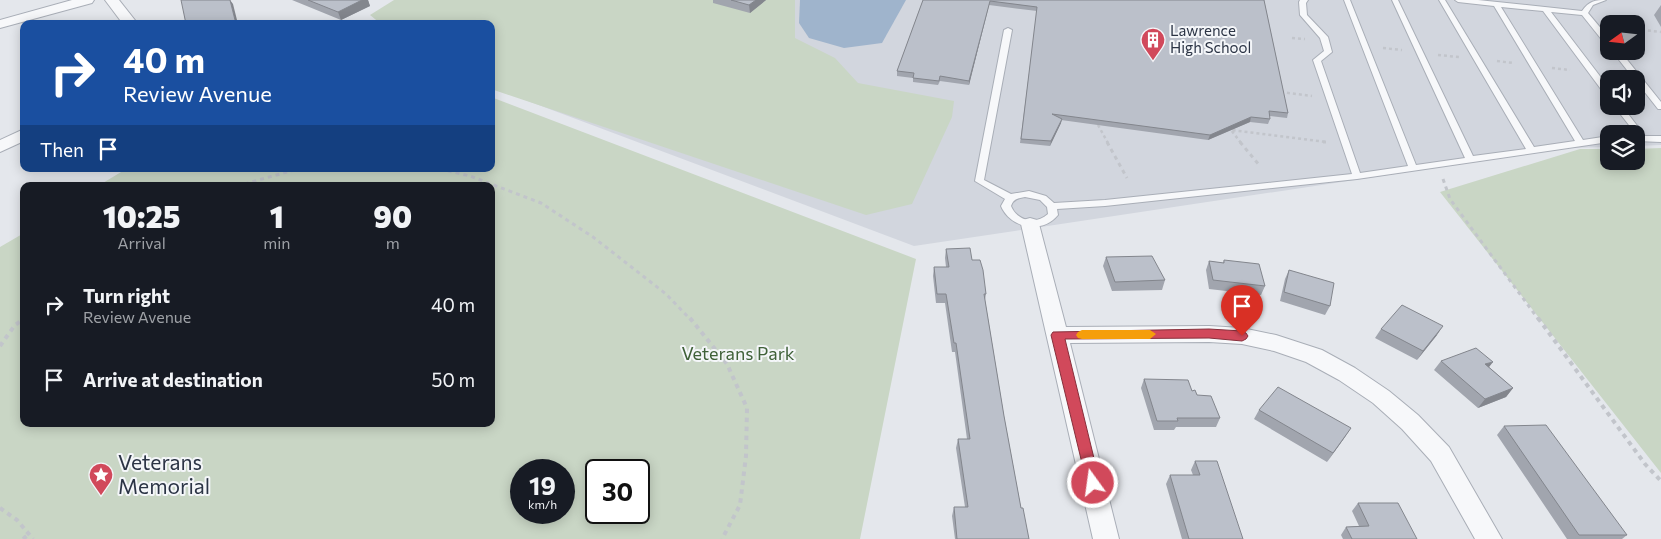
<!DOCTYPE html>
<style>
body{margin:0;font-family:Commissioner,sans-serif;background:#242831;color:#f1f3f6;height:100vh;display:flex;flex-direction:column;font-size:19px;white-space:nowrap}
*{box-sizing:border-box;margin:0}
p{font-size:16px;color:#9ea1a6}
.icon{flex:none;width:28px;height:28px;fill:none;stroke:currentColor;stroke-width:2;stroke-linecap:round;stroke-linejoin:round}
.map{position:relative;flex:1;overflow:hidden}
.side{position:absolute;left:20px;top:182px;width:475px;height:245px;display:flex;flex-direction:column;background:#171b24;border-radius:10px;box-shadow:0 2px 12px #0003}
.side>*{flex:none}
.top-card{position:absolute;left:20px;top:20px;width:475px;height:152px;border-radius:10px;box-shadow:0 2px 12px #0003;background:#1a4fa0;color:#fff;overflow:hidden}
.needle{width:32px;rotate:255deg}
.tools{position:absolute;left:1600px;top:15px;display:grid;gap:10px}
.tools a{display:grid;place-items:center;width:45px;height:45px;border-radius:10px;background:#171b24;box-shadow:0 2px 12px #0003;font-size:25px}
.speed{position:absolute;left:510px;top:459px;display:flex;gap:10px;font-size:25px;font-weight:700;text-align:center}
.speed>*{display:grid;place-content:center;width:65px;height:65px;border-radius:50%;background:#171b24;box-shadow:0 2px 12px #0003;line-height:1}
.speed small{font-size:12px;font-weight:400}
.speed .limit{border:2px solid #111;border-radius:8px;background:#fff;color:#111}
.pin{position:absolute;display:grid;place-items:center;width:42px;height:42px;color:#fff;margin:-51px -21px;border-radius:50% 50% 50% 0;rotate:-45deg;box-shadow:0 0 5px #0007}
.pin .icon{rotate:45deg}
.me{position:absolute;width:55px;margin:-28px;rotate:346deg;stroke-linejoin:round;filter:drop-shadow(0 0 4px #0008)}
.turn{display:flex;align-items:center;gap:18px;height:105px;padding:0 20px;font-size:22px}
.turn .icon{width:65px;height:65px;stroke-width:2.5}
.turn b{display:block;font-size:35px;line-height:42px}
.then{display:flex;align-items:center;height:48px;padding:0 20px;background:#0003;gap:10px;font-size:19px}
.eta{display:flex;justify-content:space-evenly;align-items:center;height:85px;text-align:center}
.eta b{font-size:30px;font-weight:800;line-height:35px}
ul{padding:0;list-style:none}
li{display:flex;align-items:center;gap:15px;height:75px;padding:0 20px}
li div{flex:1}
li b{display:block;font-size:19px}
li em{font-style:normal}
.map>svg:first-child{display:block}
</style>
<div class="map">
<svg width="1661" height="539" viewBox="0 0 1661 539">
<rect width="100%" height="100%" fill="#e4e7ec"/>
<path fill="#d2d6de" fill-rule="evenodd" d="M434,0H1661V145L1636,146V134H1609V147L1568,148L914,246L491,87V24H393ZM1609,24H1636V51H1609ZM1609,79H1636V106H1609Z"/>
<path fill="#c9d6c5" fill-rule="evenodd" d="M394,0H795V38L835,58L858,83L954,101L952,117L912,204L866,215L491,89V24H381L370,15Z
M491,97L916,259L860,539H0V247L24,233V424H491V186H98L126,169H491ZM521,470H564V512H521ZM596,470H639V512H596Z
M1661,148V473L1440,192L1580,149H1609V161H1636V149Z"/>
<path fill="#9fb4cc" d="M800,0H906L882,43L844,48L809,38L799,23Z"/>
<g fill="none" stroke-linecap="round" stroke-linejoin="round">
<defs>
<path id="lane" d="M1300,0H1308L1306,3L1307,15L1328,37L1332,52L1321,61L1360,173L1408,166L1344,0H1350L1416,165L1465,158L1392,0H1398L1473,156L1526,149L1439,0H1445L1534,147L1575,141L1494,6L1458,2L1455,0H1478L1582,11C1589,1 1595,0 1606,0L1593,5L1588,13L1609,38V45H1606L1582,15L1551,12L1609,88V96H1606L1543,11L1501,7L1583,140L1609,136V142L1357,179L1105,206L1057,209L1058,215C1042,235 1010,228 1001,206L1005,199L975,181L1004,30L1008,28L1012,30L984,180L1011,194L1029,191L1046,196L1054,203L1105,200L1352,174L1313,60L1324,51L1320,38L1300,15L1299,2ZM1025,197L1040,200L1047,207L1048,214C1036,225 1017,221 1011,206C1013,199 1019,198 1025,197Z
M1612,51H1620L1661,102V109H1658L1636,81V79H1634Z
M1614,106H1622L1645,136H1661V142L1636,141V134Z"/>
<path id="street" d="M72,0H94L92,3L0,28V20Z
M105,0H119L138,24H123Z
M24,129V141L0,152V140Z
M1030,218L1037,220L1039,224L1066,327L1209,326L1242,328L1276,335L1322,350L1355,368L1389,391L1418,415L1449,447L1502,539H1475L1431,461L1402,429L1373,403L1339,380L1306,362L1274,351L1242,344L1209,342L1070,343L1119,539H1093L1021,224L1023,220Z"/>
</defs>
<use href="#lane" stroke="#a9aeb7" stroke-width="2"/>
<use href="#street" stroke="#a9aeb7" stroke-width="2"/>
<path stroke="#c2c5cb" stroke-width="2.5" stroke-dasharray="3 3" stroke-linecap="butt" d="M1636,29L1661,32
M1292,38L1305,39
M1383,48L1402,50
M1438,55L1459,57
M1497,61L1513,63
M1552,68L1570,70
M1281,92L1312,96
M1098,125L1108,143
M1241,143L1231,130L1326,142"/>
<path stroke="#c2c5cb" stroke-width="3" stroke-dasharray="4 4" stroke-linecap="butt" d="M1107,142L1127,178
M1240,142L1260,166
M1323,142H1326
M440,169L470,176L541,203L593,237L666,294L691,320
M1443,179L1450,199L1539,320
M237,186L298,169"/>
<path stroke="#c2c5cb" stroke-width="4" stroke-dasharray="4.5 4.5" stroke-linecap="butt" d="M690,318L727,364L747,408L746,456L740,505L722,539
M1538,318L1645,464L1661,481
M0,346L15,325L24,319
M0,508L17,520L33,539
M23,539L29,534"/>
<use href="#lane" fill="#f7f8fa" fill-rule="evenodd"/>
<use href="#street" fill="#f7f8fa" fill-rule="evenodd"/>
</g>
<path fill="#a1a5ae" d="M292,0H368L370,6L341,20Z
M713,0H766L750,13L713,3Z
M923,0H1264L1288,113L1287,118L1269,116L1270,119L1268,124L1250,122L1208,140L1061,120V123L1050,146L1020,143L1037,11L989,5L969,85L940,81L938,85L913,82V78L897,76V71Z
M1661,5V27L1654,15Z
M946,249L972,260L986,294L985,300L1004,416L1021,508L1029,539H955L952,516L954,507H965L956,448L958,439H967L955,352H952L945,303H936L933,276L934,267H946L945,258Z
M1106,257L1165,280L1162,290L1112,291L1103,266Z
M1224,260L1265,286L1261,295L1209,289L1206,270L1209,261L1223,263Z
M1289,270L1330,306L1325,315L1280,301L1285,279Z
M1381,329L1437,335L1417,360L1375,338Z
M1441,361L1489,367L1513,388L1506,397L1478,408L1434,370Z
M1144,379L1197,395L1220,418L1216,427H1176L1174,430H1154L1141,388Z
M1259,410L1345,437L1327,462L1254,419Z
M1504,426L1627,535L1622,539H1567L1497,435Z
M1195,461L1243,539H1182L1166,484L1170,475H1193L1191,470Z
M1358,503L1417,539H1343L1341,535L1346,527L1359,526L1352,511Z"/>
<path fill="#83868d" d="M230,0L233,4L238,24H236Z
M362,0H368L370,6L341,20L338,12Z
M756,0H766L750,13L749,5Z
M990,1L969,85V81Z
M1251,117L1250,122L1208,140L1210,135Z
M1062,119L1061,123L1050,146L1051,141Z
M1443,326L1437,335L1417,360L1423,351Z
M1493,362L1486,371L1485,364Z
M1513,388L1506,397L1478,408L1485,399Z
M1351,428L1345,437L1327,462L1333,453Z"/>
<path fill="#bbc0ca" stroke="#83868d" d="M181,0H230L236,24H186Z
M308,0H362L338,12Z
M731,0H756L749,5Z
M923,0H1264L1288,113L1269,111L1270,119L1251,117L1210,135L1052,114L1062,119L1051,141L1021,139L1037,7L990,1L969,81L940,76L939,81L913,78L914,73L897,71Z
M970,248L972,260H980L983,270L986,294H984L1004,416L1021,508H1023L1029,539H957L954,507H968L958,439H970L956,343H954L946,294H937L934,267H949L946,249Z
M1152,256L1165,280L1115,282L1106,257Z
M1224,260L1259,264L1265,286L1213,280L1209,261L1224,263Z
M1289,270L1334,283L1330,306L1284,292Z
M1402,305L1443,326L1423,351L1381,329Z
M1476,348L1493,362L1485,364L1513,388L1485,399L1441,361Z
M1144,379L1188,380L1192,391L1195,390L1197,395L1211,396L1220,418H1177L1178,421H1157Z
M1278,387L1351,428L1333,453L1259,410Z
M1546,425L1627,535H1579L1504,426Z
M1195,461H1217L1243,539H1189L1170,475H1200Z
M1358,503H1398L1417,539H1352L1346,527L1369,526Z"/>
<path fill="#d1495b" stroke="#882f3b" d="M1209,329L1242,331L1246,333L1248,336L1246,339L1242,341L1209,338L1065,339L1100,483L1098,488L1093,489L1088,488L1051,335L1053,332Z"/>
<path fill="#f59e0b" d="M1082,330H1150L1156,334L1150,339H1082L1078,338L1076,335L1078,332Z"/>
<defs>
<symbol id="building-pin" viewBox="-11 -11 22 30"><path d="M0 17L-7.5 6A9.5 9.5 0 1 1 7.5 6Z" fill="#d1495b" stroke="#f4f6f9"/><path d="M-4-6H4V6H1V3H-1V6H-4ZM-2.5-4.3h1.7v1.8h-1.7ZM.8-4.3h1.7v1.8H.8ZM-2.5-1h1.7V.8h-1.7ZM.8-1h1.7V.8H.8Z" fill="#fff"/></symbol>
<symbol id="sight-pin" viewBox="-11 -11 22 30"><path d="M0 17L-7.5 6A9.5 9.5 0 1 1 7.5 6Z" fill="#d1495b" stroke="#f4f6f9"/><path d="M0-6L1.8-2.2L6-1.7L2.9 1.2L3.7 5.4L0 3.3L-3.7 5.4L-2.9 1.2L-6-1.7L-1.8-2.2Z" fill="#fff"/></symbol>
</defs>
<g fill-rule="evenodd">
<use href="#building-pin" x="1139" y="26" width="28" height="38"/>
<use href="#sight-pin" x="87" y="461" width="28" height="38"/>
</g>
<g text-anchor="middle" stroke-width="4" stroke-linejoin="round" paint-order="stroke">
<g font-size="15" fill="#2b3445" stroke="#f4f6f9" text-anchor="start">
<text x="1170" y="36">Lawrence<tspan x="1170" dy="17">High School</tspan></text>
</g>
<g font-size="18" fill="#3f6138" stroke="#f4f6f9">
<text x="738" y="360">Veterans Park</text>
</g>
<g font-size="21" fill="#2b3445" stroke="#f4f6f9" text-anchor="start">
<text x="118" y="470">Veterans<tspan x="118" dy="24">Memorial</tspan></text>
</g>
</g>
</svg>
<div class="tools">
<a><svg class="needle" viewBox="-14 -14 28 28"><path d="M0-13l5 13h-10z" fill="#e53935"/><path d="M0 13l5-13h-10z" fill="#9ea1a6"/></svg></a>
<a><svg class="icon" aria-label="sound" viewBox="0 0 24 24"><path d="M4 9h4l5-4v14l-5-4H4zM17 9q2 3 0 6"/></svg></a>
<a><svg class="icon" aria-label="layers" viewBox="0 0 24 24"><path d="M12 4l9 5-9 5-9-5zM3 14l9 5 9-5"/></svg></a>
</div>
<div class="speed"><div>19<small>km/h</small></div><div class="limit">30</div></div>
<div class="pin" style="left:1242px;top:336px;background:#d93025"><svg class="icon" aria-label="arrive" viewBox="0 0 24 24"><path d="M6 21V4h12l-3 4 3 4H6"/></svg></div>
<svg class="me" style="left:1093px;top:483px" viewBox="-20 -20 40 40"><circle r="17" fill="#d1495b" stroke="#fff" stroke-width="3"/><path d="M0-11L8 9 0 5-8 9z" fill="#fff"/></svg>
<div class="top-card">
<div class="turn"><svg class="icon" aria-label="right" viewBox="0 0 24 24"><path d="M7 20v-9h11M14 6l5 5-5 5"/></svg><div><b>40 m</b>Review Avenue</div></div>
<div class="then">Then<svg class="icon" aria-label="arrive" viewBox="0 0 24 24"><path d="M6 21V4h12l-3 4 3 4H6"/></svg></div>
</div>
<section class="side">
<div class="eta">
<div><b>10:25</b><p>Arrival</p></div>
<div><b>1</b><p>min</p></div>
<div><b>90</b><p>m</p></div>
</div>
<ul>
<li><svg class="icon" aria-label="right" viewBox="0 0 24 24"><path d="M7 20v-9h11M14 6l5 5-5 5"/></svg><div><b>Turn right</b><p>Review Avenue</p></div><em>40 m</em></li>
<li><svg class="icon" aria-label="arrive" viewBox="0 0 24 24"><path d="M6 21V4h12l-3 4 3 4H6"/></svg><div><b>Arrive at destination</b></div><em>50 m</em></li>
</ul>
</section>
</div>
